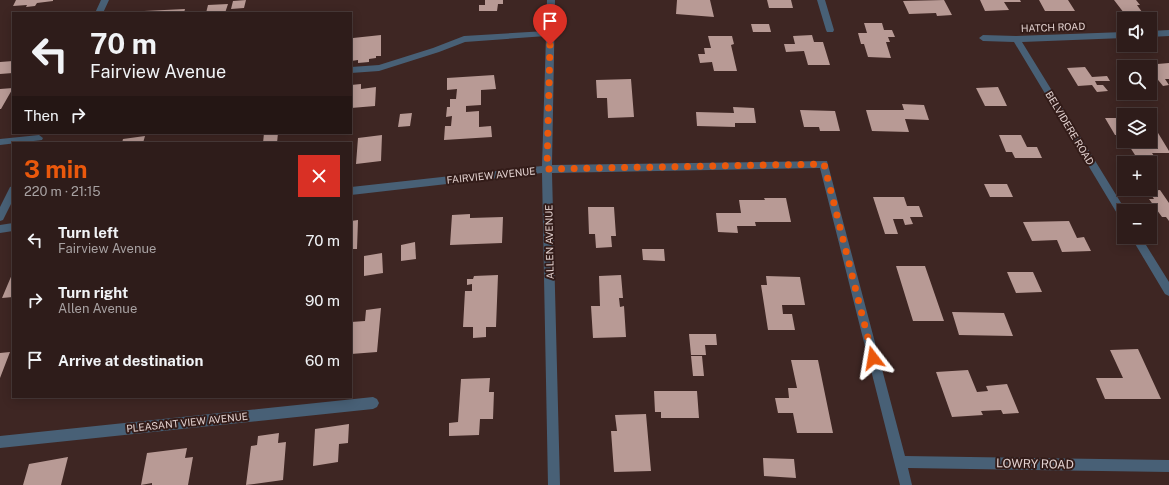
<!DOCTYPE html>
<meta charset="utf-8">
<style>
body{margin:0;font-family:"Public Sans",sans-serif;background:#362523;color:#f1f3f6;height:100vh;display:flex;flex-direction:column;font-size:15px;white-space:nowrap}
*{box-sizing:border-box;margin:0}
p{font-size:13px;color:#a7a1a2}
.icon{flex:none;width:22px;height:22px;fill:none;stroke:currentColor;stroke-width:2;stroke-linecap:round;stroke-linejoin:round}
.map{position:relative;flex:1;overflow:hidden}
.panel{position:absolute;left:12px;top:142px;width:340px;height:256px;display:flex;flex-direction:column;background:#2e1c1a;border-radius:0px;box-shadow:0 2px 10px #0003,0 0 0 1px #493a39}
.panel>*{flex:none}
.guide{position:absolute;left:12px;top:12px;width:340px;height:122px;border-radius:0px;box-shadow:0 2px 10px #0003,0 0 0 1px #493a39;background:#2e1c1a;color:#f1f3f6;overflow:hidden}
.controls{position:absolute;left:1117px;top:12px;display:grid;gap:8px}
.controls a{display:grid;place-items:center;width:40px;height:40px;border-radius:0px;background:#2e1c1a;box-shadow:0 2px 10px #0003,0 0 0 1px #493a39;font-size:20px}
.pin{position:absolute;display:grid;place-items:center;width:34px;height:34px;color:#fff;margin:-41px -17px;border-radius:50% 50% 50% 0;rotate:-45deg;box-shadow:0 0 4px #0007}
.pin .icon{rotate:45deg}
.me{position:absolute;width:44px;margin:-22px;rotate:346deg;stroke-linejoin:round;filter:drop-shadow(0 0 3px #0008)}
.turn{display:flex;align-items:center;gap:14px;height:84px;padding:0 12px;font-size:18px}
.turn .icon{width:52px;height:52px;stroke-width:2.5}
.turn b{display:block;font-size:28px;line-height:34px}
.then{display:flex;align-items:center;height:38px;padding:0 12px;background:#0003;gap:8px;font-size:15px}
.round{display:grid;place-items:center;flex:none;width:42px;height:42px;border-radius:0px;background:#362523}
.overview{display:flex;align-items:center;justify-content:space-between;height:68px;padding:0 12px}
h1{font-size:24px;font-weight:700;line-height:30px;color:#ea580c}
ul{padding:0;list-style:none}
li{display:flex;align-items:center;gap:12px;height:60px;padding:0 12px}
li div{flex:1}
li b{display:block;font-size:15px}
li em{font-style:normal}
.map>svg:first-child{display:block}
</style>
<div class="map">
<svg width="1169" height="485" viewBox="0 0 1169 485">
<rect width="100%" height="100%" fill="#3e2623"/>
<path fill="#b89a95" d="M16,0H53V1L37,3L35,6L26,7L27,5L13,6Z
M246,0L244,8L231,9L233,1Z
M485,0H503V4H498L497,11H479V5H485Z
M677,0H710L714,17L676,14Z
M767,0H791L793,8H769Z
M944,0L952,15L937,16L936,13L909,14L903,1Z
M980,0H1020L1021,2H1004L1009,10L985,11Z
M1039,0H1068L1075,11H1045Z
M1114,0H1136L1140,5H1137L1142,12L1124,13Z
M228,4L225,13H206L208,5Z
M185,9L184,13H143L144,11Z
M864,23H882L884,30H892L895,37H888L890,42H886L891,58L868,57L864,44H861L858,33H867Z
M751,24H769L771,32H753Z
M381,35V56H376V58L369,59V62L358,63V60L351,61V41H353V38Z
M812,35L814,42H823L830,65H808L804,51L786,52L784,44H795L793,36Z
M708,36H732L734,44L731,45L737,71H714L712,62L700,63L698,54H705L704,48H711Z
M13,61V73L0,74V62Z
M1169,63V79H1165L1169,85L1163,86L1150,70V67L1146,65Z
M1085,67L1092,77L1107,76L1110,81H1095L1097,85H1103L1108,91L1097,92L1092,85L1078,86L1067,68Z
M494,75L496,89L481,90V105L466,106V112L479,111V127L491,126L492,137L444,140L445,126H451L452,116L446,117L447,107H450V99H456L457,89L447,90V78Z
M631,79L634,117L608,118L607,98H597L596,80Z
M361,84V89L376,87L375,106L351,108V85Z
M998,87L1007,106H985L976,88Z
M13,88L1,109H0V89Z
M902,104L924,105L929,120L905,119L909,132L872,131L866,110H904Z
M733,107L754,108L756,123H735V127L697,126L696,112L734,113Z
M800,110L835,111L840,131H820L819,127H804Z
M412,113L410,126L398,127L400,114Z
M1105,118H1124V137L1123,135H1115Z
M1150,123H1152L1169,151V153H1152L1154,156L1135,155L1126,141H1150Z
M264,133H278L277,143H263Z
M382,135L381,161L356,164L358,138Z
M999,135H1021L1027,147H1037L1042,158H1015L1012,152H1006Z
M145,136L143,143H122L123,139Z
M984,184H1007L1013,197H990Z
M1160,190L1169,203V221L1166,217H1162L1149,199H1154L1149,191Z
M873,197H904L907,206H919L923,217H910L913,224L905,225L903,219H893L898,234H885Z
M764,198H786L791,222H755L756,226H737L738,233L718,232L716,213H741L739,200H765Z
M588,207H614L616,236H611L612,247L596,248L595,234H589Z
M470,214V218L503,217L502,243L450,245L452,215Z
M358,220L357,249H351V221Z
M1069,221L1077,238L1084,237L1091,251L1062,252L1057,240L1032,241L1023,222Z
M415,242L416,259L401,261V245Z
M642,249H664L665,261L643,260Z
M382,253L383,273L364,276V256Z
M896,266H925L944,321H913Z
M13,272V297L2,298Z
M1007,272H1033L1042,292L1016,293Z
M498,275L496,327H486V337L473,338V327H463L465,291H472V284L467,285V279H473L474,276Z
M621,275L623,298H619L620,307L624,306L626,337L593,338L591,306H600L599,276Z
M766,276L800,277L805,305H782L783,314H792L795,330H768L761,285H767Z
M381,308L377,352L351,354V322L365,321L366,310Z
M952,312L1004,313L1013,336L959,335Z
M689,334H716L717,345H705L706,355H691Z
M1138,349L1161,399H1105L1096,378H1123L1110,350Z
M10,352L0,378V353Z
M691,356H702L704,376H693Z
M791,360H818L833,433H797L793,413H778L775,398H789L788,388H797Z
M968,370L977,392L988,391L986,386L1007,384L1019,413L1003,414L1001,410L981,411L983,415L952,417L936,372Z
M490,378L489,392H494L493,419H480L479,435L449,436V423L458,422L461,379Z
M654,391H697L699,418H661V412H655Z
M646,414L651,471L614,472L611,431H617L615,415Z
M349,424L348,443L339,444L338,462L313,466L315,429Z
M279,433L278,443L286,442L283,480L246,485L251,446L257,445L258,436Z
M187,448L185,458L193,457L188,485H152V483L141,485L147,453Z
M68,457L61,485H23L29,464Z
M763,458L794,459L796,478L764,476Z"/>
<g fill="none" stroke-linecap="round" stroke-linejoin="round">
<path fill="#486076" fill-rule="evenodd" d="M101,0H109L103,13H95Z
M547,0H555L552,165L827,161L905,456L1169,460V472L908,468L912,485H900L820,168L552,173L560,485H548L542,173L351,195V187L542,166L546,36L465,42L439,52L379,71L351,73V67L379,65L433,48L464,36L546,31Z
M817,0H825L834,30L833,32H827L826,30Z
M1169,30V36L1150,37V31Z
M1124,32V38L1022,42L1126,211H1124V221L1121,220L1014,42L983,41L979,38L983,35L1016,36Z
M39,135L43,138L42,140L0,145V139Z
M13,186V200L3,220L0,221V207L10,187Z
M13,223V231L0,233V225Z
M1131,237H1141L1169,282V296L1165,294Z
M373,397L377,399L379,403L377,407L373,409L0,448V436Z"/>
</g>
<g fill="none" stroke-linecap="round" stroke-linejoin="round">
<path stroke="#ea580c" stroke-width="7" stroke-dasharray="0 12.6" d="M550,45L547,169L824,164L873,358"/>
</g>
<g text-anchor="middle" stroke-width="4" stroke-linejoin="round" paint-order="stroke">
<g font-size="10" fill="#e3d2d0" stroke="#331c19">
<text transform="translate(1053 27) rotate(-2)" y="4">HATCH ROAD</text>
<text transform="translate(1070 128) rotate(59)" y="4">BELVIDERE ROAD</text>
<text transform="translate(491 175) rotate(-6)" y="4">FAIRVIEW AVENUE</text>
<text transform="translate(549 242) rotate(-91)" y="4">ALLEN AVENUE</text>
<text transform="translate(187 422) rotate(-6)" y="4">PLEASANT VIEW AVENUE</text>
</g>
<g font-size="12" fill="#e3d2d0" stroke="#331c19">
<text transform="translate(1035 464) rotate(1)" y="4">LOWRY ROAD</text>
</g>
</g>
</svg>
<div class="controls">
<a><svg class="icon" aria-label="sound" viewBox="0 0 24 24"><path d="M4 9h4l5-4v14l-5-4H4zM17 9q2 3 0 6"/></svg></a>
<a><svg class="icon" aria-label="search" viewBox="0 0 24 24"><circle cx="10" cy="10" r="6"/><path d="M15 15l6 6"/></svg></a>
<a><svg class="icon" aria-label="layers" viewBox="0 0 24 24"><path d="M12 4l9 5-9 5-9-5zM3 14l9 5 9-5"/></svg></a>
<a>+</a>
<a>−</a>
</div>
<div class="pin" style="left:550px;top:45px;background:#d93025"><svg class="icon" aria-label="arrive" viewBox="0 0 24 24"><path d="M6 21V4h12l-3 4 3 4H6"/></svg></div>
<svg class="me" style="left:873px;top:358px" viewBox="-20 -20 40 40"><path d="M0-17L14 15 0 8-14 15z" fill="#ea580c" stroke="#fff" stroke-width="4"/></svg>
<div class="guide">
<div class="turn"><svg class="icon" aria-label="left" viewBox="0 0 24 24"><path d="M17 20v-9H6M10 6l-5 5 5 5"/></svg><div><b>70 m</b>Fairview Avenue</div></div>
<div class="then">Then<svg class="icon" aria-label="right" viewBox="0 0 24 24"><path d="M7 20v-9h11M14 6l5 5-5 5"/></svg></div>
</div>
<section class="panel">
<div class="overview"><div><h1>3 min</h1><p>220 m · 21:15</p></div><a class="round" style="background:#d93025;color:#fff"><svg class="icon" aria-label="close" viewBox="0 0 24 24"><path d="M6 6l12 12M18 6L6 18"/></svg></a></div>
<ul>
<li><svg class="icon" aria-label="left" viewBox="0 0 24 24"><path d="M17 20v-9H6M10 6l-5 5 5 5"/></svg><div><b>Turn left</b><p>Fairview Avenue</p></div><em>70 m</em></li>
<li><svg class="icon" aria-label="right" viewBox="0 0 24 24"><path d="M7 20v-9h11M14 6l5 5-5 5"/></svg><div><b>Turn right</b><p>Allen Avenue</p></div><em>90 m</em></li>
<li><svg class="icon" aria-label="arrive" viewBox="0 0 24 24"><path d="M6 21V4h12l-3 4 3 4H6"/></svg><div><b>Arrive at destination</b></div><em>60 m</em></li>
</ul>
</section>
</div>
